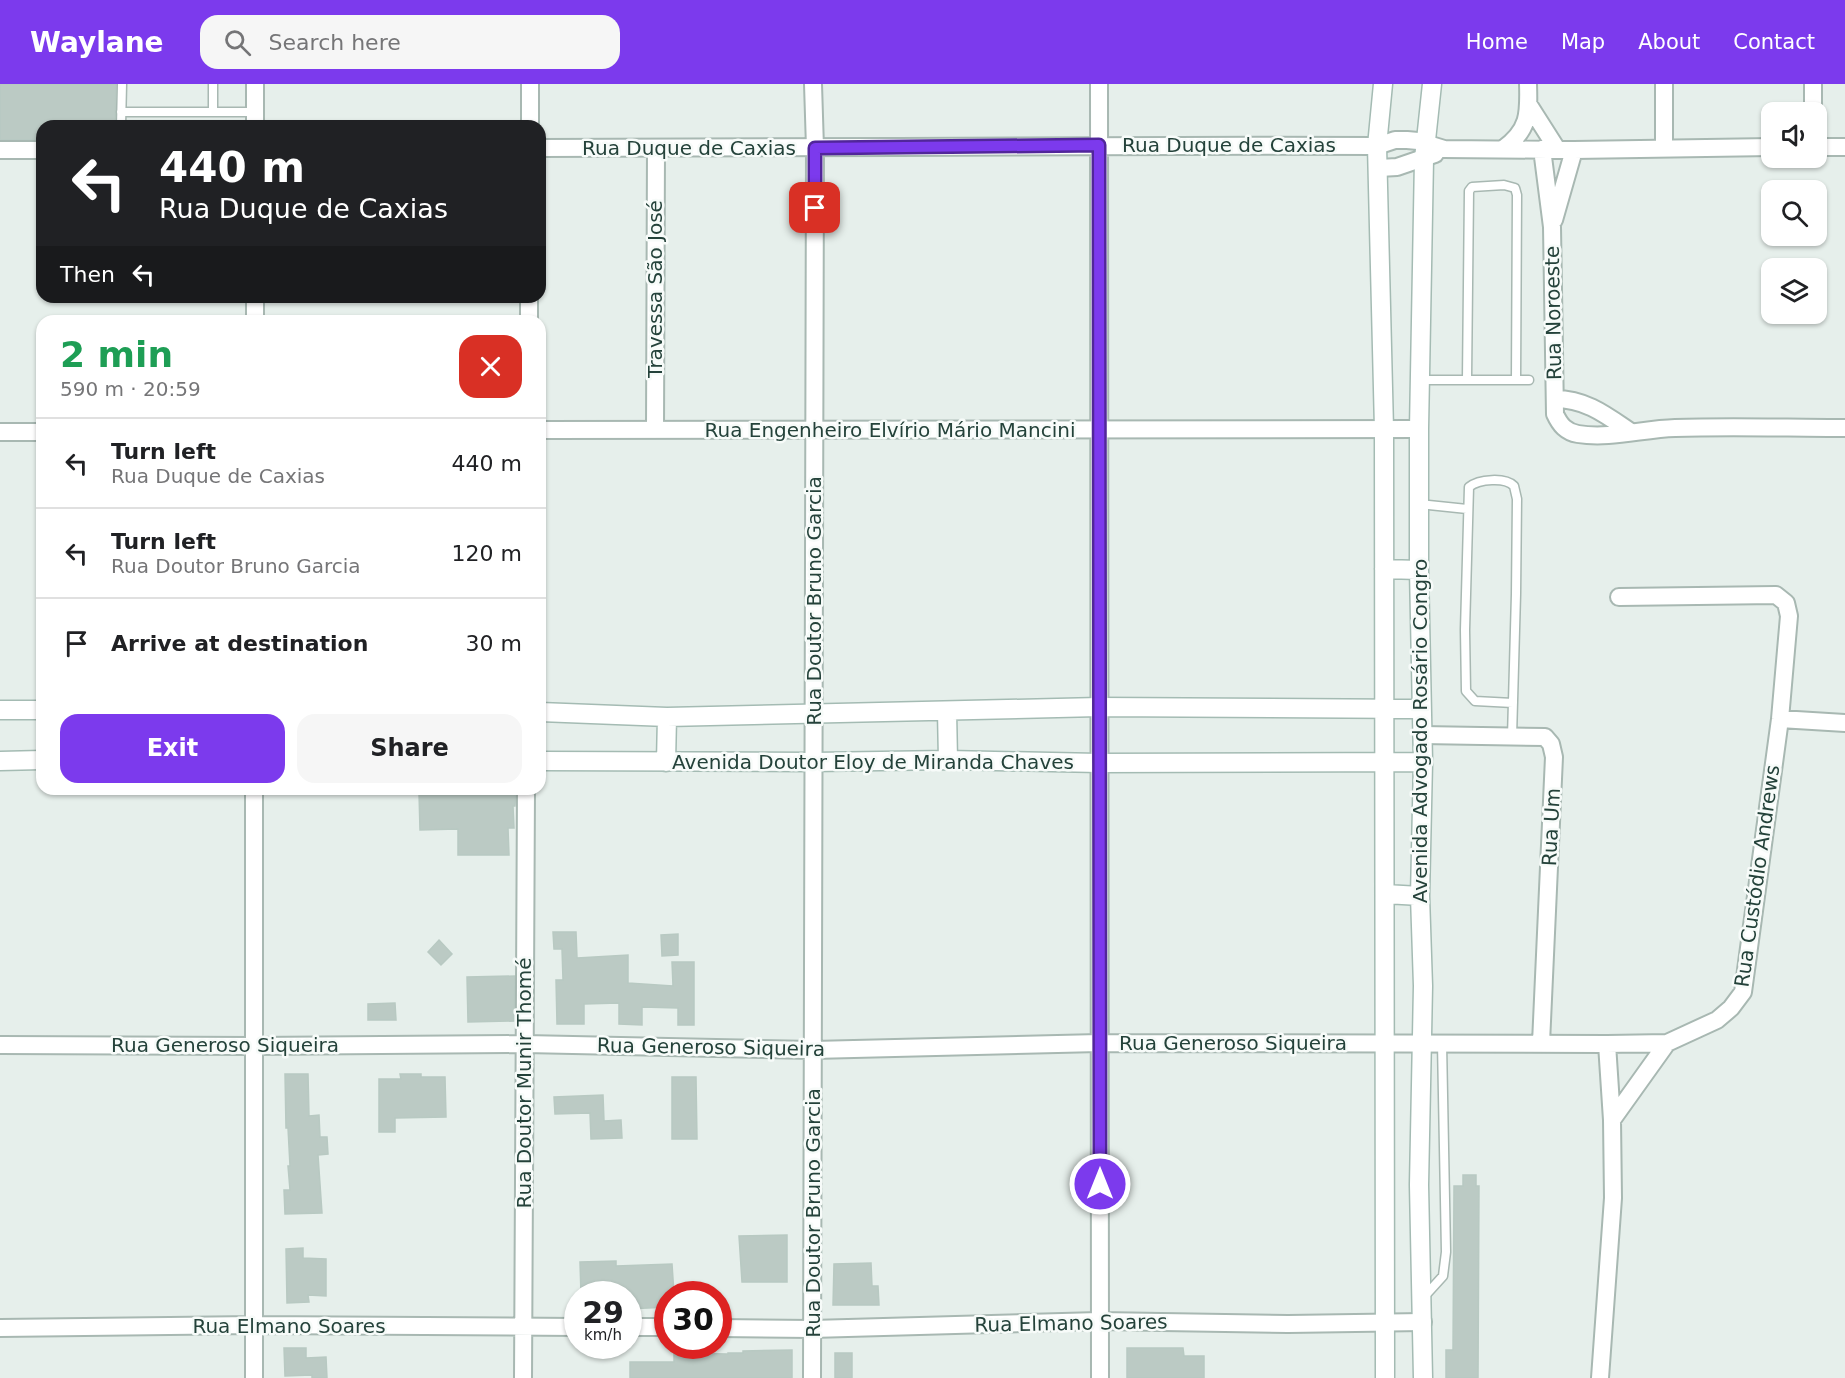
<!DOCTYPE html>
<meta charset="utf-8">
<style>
body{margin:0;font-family:"DejaVu Sans",sans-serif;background:#f6f6f6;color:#202124;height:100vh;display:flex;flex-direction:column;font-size:22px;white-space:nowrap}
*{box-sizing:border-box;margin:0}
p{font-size:20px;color:#757577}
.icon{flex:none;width:33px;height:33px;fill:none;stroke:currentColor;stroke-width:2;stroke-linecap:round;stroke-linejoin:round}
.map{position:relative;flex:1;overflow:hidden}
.panel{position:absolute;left:36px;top:231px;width:510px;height:480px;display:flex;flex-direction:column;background:#fff;border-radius:18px;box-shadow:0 2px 4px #0004}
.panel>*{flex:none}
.top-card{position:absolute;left:36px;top:36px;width:510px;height:183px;border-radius:18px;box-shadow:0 2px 4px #0004;background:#202124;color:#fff;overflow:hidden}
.buttons{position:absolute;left:1761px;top:18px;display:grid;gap:12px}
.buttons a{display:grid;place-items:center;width:66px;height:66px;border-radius:12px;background:#fff;box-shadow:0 2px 4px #0004;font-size:30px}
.speed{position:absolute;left:564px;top:1197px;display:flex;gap:12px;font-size:30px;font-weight:700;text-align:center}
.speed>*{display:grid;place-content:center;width:78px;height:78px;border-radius:50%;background:#fff;box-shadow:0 2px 4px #0004;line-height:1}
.speed small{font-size:15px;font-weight:400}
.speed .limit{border:9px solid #d22;background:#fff;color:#111}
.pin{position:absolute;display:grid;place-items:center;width:51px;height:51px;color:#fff;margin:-26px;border-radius:12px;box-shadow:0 3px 9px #0006}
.me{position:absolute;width:66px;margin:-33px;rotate:0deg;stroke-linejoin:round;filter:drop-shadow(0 0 4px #0008)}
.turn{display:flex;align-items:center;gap:21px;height:126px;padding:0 24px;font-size:27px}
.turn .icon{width:78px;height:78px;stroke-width:2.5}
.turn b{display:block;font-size:42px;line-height:51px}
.then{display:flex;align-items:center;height:57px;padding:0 24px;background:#0003;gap:12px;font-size:22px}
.round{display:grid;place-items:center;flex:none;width:63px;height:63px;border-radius:18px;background:#f6f6f6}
.headline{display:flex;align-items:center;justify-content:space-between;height:102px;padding:0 24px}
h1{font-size:36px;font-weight:700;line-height:45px;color:#1e9e55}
.button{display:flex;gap:12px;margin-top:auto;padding:12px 24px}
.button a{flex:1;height:69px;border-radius:18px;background:#7c3aed;color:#fff;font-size:24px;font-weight:700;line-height:69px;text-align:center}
.button a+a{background:#f6f6f6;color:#202124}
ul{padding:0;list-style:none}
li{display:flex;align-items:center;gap:18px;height:90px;padding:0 24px;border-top:2px solid #e0e0e0}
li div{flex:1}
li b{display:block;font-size:22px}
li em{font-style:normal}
header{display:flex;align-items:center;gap:36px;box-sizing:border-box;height:84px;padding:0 30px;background:#7c3aed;color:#fff}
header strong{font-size:28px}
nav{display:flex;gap:33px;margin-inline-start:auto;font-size:21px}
.search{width:420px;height:54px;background:#f6f6f6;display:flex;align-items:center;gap:15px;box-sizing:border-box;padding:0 21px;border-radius:18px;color:#757577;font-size:22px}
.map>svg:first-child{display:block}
</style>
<header>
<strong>Waylane</strong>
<div class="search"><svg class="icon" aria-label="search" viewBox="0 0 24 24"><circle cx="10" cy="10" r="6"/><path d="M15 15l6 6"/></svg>Search here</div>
<nav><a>Home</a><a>Map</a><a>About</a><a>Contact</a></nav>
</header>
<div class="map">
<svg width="1845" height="1294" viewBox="0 0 1845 1294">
<rect width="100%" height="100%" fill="#e6efeb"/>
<path fill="#bbcac4" stroke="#b8c9c2" stroke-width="1.5" d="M0,0H116L115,42H42V56H0Z
M471,705H516L515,722H513L514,744H508L509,771H458V745L420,746L419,709L439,708V710L471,709Z
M553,848H576L577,874L628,871V899L673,902L672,878H694V941H678V924L642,923V941L619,940V919L584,920V940H557L556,896H563L562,865H554Z
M678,850V871L662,872L661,851Z
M439,856L452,870L441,881L428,868Z
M515,892L514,937L468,938L467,893Z
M395,919L396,936H368V920Z
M285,990H308L309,1032L319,1031L320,1053H327L328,1070L318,1071L322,1129L285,1130L284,1106H290L288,1082H290L288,1044H286Z
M400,990H421V993H445L446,1033L395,1034V1048H379V995H401Z
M672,993H696L697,1055H672Z
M603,1011L604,1037L621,1036L622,1054L591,1055L590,1029L555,1030L554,1013Z
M1463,1091H1476V1102H1479L1478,1294H1446V1266H1453L1454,1102H1463Z
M787,1151V1198H742L739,1152Z
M303,1164V1174L326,1175V1212L308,1211L309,1218L287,1219L286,1165Z
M616,1177V1182L672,1180L674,1210H668V1223L628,1225V1210H581L580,1178Z
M871,1179L872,1202H878L879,1221H833L834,1180Z
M284,1264H306V1274L326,1273L327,1294H312V1291L285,1292Z
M1127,1264H1183L1184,1272H1204V1294H1127Z
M792,1266V1294H630V1278H674V1269L728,1270V1269H743V1267Z
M835,1269H852V1294H835Z"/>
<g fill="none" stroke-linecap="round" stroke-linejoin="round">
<defs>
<path id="lane" d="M213,0V28
M121,28H255
M121,42L122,0
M1467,295L1469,107L1472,103L1504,101L1515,104L1517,111L1516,296
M1420,296H1529
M1419,420L1467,425
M1512,653L1516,510L1517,415L1514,402C1505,393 1479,395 1469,403L1465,546L1466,607L1475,617L1513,619
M1423,1214L1443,1192L1446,1168L1442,959"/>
<path id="street" d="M1099,0L1100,1294
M1664,0V64
M1813,0V28
M1529,21L1557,65
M255,42V0
M530,42V0
M1816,63H1845
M540,64C819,64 1098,61 1377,62L1395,56H1407L1418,57L1444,65L1574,66L1772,63
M1503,65C1529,46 1529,30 1528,0
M1542,65L1552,143L1555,330C1560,341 1566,348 1578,350C1610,355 1643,345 1675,344C1731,342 1788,344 1845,344
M0,66H42
M1379,84L1397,83L1435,70
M1554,136L1574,66
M255,237V213
M529,237V213
M1555,315C1586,315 1606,331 1631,348
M540,346L1419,345
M655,346L656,64
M0,348H42
M1780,635L1845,639
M1422,651L1545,653L1551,660L1554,673L1541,959
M0,961L254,962L525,960L813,966L1099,959L1607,960L1667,959
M1612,1036L1667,959L1717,936L1731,924L1743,908L1780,635L1789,532L1786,519L1776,511L1619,513
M628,1243H668
M0,1244L254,1241L578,1243
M718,1244L812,1245L1099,1237L1288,1240L1423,1238
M254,1294V705
M523,1294L526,705
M812,1294L815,64L813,0
M1600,1294L1613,1114L1612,1036L1607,960"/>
<path id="secondary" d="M1383,0L1377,62L1384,345L1385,1294
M1384,485L1419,486
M0,626H42
M947,627L948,676
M540,628L667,633L1099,623L1421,625
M0,677L42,676
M540,677L814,678L948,676L1099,679L1423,678
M666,678L667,633
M1385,810L1420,812
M1423,1294L1419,1101L1423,902L1420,812L1423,678L1419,486V345L1424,75L1432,0"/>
</defs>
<use href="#lane" stroke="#a8b8b2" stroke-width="11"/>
<use href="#street" stroke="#a8b8b2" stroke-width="20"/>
<use href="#secondary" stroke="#a4bbb3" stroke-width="21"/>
<use href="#lane" stroke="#fff" stroke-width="8"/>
<use href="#street" stroke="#fff" stroke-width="16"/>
<use href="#secondary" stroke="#fff" stroke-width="18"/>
</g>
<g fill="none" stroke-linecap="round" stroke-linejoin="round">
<defs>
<path id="route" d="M815,124V64L1099,61L1100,1100"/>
</defs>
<use href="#route" stroke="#51269a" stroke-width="15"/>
<use href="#route" stroke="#7c3aed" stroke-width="10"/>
</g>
<g text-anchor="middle" stroke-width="5" stroke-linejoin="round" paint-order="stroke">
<g font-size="20" fill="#24423a" stroke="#f7fbf9">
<text x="1229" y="68">Rua Duque de Caxias</text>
<text x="689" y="71">Rua Duque de Caxias</text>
<text transform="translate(655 205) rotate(-90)" y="7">Travessa São José</text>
<text transform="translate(1553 229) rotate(-91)" y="7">Rua Noroeste</text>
<text x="890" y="353">Rua Engenheiro Elvírio Mário Mancini</text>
<text transform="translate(814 517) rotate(-90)" y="7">Rua Doutor Bruno Garcia</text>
<text transform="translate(1420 647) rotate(-90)" y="7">Avenida Advogado Rosário Congro</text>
<text x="873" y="685">Avenida Doutor Eloy de Miranda Chaves</text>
<text transform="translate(1551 743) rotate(-87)" y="7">Rua Um</text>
<text transform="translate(1757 792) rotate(-82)" y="7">Rua Custódio Andrews</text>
<text x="1233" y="966">Rua Generoso Siqueira</text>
<text x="225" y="968">Rua Generoso Siqueira</text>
<text transform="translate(711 963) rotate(1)" y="7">Rua Generoso Siqueira</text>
<text transform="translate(524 999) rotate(-90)" y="7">Rua Doutor Munir Thomé</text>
<text transform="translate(813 1129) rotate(-90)" y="7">Rua Doutor Bruno Garcia</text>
<text transform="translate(1071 1239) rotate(-1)" y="7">Rua Elmano Soares</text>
<text x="289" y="1249">Rua Elmano Soares</text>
</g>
</g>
</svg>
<div class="buttons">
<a><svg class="icon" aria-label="sound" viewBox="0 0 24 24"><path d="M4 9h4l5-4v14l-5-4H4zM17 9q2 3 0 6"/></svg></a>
<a><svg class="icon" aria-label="search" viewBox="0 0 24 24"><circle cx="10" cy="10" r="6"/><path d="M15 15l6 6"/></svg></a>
<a><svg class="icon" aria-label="layers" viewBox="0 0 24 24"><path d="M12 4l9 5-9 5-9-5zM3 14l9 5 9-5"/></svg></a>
</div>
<div class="speed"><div>29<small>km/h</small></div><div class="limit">30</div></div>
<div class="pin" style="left:815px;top:124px;background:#d93025"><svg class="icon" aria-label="arrive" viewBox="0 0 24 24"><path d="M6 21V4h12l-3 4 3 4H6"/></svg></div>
<svg class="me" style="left:1100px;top:1100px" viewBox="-20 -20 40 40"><circle r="17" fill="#7c3aed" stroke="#fff" stroke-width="3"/><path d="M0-11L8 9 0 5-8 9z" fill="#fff"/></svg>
<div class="top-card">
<div class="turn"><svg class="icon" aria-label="left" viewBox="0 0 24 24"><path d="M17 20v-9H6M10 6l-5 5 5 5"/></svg><div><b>440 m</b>Rua Duque de Caxias</div></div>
<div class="then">Then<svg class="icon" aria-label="left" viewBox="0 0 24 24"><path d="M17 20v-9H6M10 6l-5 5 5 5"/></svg></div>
</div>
<section class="panel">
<div class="headline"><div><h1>2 min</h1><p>590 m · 20:59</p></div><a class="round" style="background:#d93025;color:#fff"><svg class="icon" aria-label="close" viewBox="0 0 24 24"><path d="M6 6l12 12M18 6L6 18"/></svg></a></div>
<ul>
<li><svg class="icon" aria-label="left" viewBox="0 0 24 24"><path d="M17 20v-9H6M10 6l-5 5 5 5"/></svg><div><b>Turn left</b><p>Rua Duque de Caxias</p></div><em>440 m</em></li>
<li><svg class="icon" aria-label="left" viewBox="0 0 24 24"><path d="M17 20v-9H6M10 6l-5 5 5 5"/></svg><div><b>Turn left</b><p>Rua Doutor Bruno Garcia</p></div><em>120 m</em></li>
<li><svg class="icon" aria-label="arrive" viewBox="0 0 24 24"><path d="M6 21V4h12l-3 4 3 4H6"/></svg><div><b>Arrive at destination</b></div><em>30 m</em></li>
</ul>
<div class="button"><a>Exit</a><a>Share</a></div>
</section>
</div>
